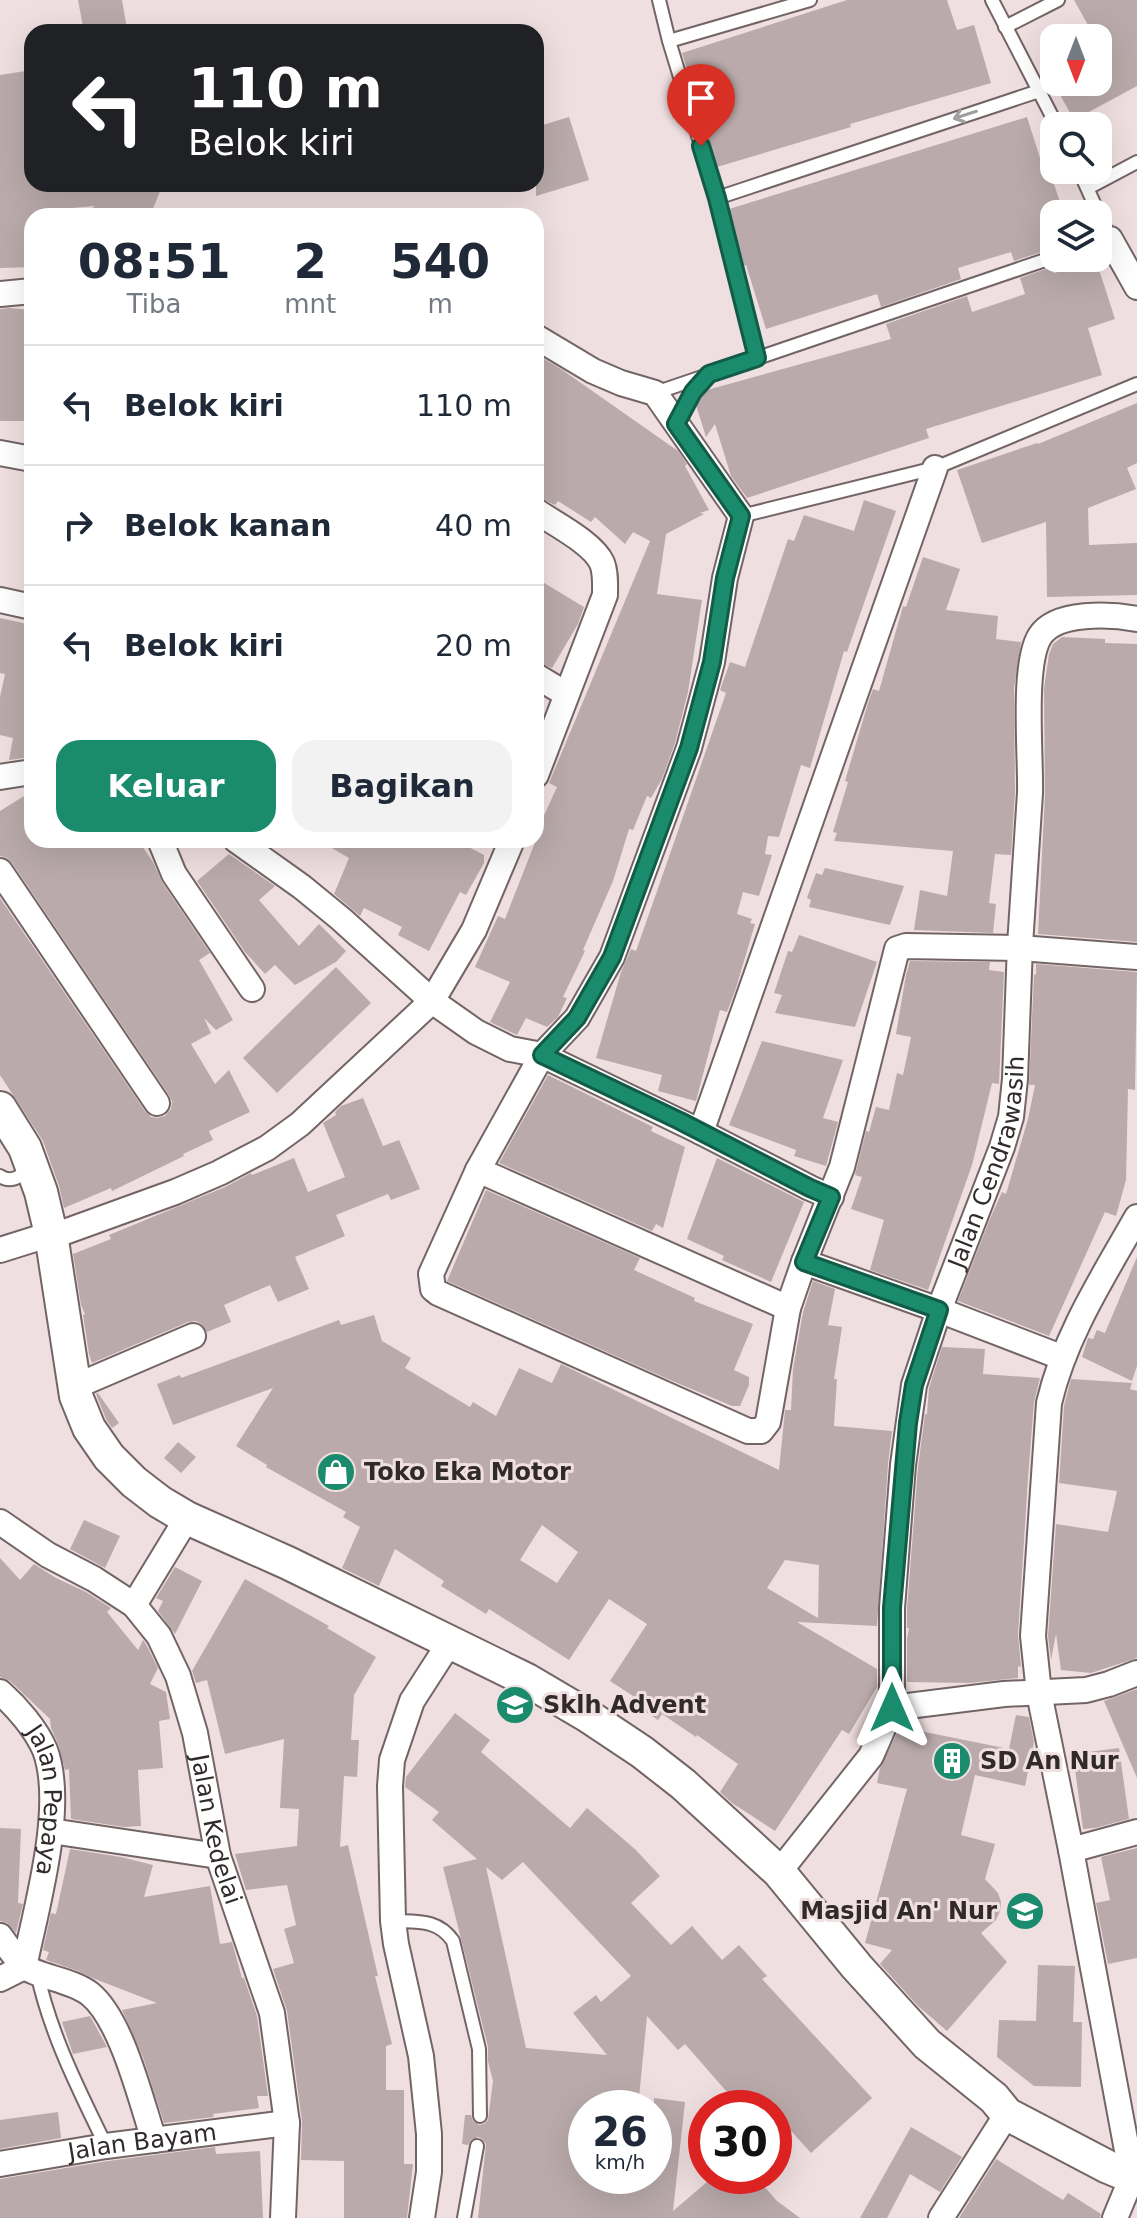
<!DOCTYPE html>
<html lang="id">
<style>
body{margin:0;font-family:"DejaVu Sans",sans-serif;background:#f2f2f3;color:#1f2937;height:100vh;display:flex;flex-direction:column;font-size:30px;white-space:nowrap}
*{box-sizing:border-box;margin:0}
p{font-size:26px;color:#747a83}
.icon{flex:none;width:44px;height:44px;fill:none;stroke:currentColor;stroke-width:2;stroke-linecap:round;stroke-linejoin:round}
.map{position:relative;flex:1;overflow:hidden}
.details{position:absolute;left:24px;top:208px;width:520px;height:640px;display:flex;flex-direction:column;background:#fff;border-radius:24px;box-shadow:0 8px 32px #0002}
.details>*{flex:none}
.top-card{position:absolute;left:24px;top:24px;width:520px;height:168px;border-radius:24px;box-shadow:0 8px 32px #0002;background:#202124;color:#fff;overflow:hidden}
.needle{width:52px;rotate:180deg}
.buttons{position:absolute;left:1040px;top:24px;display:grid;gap:16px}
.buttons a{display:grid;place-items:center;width:72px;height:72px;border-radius:16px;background:#fff;box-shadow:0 8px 32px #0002;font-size:40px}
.speed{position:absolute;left:568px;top:2090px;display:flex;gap:16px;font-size:40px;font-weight:700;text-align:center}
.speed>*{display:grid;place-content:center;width:104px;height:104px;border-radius:50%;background:#fff;box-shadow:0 8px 32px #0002;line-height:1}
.speed small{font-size:20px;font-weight:400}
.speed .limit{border:12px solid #d22;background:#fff;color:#111}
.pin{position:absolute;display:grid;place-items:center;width:68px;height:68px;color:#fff;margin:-82px -34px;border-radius:50% 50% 50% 0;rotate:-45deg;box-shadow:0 0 8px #0007}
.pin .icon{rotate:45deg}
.me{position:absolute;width:88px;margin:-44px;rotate:0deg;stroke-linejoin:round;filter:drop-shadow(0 0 6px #0008)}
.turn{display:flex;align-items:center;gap:28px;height:168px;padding:0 32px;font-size:36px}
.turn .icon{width:104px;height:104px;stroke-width:2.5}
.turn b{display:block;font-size:56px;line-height:68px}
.eta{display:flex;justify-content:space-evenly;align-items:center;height:136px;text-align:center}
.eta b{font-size:48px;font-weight:600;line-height:56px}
.button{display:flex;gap:16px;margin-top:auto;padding:16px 32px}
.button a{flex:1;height:92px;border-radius:24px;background:#1a8c6d;color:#fff;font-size:32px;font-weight:600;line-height:92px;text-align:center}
.button a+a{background:#f2f2f3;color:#1f2937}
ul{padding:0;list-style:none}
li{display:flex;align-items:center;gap:24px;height:120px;padding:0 32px;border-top:2px solid #e0e1e3}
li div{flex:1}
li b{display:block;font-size:30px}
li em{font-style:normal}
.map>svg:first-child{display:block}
</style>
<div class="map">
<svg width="1137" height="2218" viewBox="0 0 1137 2218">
<rect width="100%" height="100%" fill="#f0dfe0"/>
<path fill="#baaaab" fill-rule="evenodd" d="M78,0H122L127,29L109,32H84Z
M847,0H947L957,30L974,25L991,83L850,124L851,127L717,167L682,53Z
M1074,0H1137V86L1074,120L1053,82H1098V38H1064L1088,25Z
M32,70V184H163L150,216H89L94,206L37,211V216H32V267L0,268V75Z
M569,117L589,180L536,196V127Z
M1027,117L1046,177L1051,175L1064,214H1054V248L1014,261L1011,252L958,268L961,279L881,307L877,294L766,329L746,265L743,266L729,209Z
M1097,263L1115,319L1088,328L1102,375L926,429L929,438L747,498L731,476L715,424L706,437L696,405L707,390L891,339L886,324L967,296L972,312L1025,294L1020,278L1054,266V273L1069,269L1070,271Z
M9,308L32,310V421H0V309Z
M536,354L561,369L678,451L687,464L685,466L709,510L700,513L704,514L666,534L657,594L702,600L688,692L675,743L662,779L651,798L647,796L633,830L629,829L613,881L583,950L585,951L563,997L567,998L558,1017L547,1027L526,1018L517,1035L490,1022L510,982L475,967L498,916L505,919L536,840V833L557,787L549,783L650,541L633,532L625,544L595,517L591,522L558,501L555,505L536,496Z
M1137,403V463L1127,468L1136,489L1088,508L1089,545L1137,543V595L1047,597L1046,522L982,543L957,470L1037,443L1038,444Z
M864,500L896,511L847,652L844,651L810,768L801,765L779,837L768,836L765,854L772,855L759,896L743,892L737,914L752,919L750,923L755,924L736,988L727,1012L720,1010L696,1101L658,1091L662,1075L596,1058L621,972L631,949L636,951L656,894L726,693L720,690L730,662L745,667L788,539L794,541L804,515L854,531Z
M923,557L960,569L946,610L998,616L996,639L1021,642L1014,688L1015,793L1011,855L995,854L989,903L996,904L993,933L914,930L920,890L947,896L953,851L834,841L837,833L833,832L848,782L845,781L868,703L873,689L879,691L903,606L906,607Z
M536,578L584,607L578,624L552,668L536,661Z
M0,618L32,625V757L9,760L13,738L0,735V697L5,674L0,673Z
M1062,637L1105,639V643L1137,644V942L1038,934L1045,794L1044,689L1049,654L1053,644Z
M32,791V840H138L153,862L162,882L210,953L199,960L233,1020L216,1030L204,1018L211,1033L191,1044L215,1084L229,1070L250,1112L209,1131L213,1140L183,1154L184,1156L112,1191L111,1188L64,1208L59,1186L43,1141L0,1075V898L145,1111L151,1117L157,1118L165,1116L171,1109L172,1101L169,1095L12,863L7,858L0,856V811Z
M318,840H455L484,855V863L466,895L460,892L429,951L398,935L402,927L364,908L360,916L334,894L349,858Z
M229,854L275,886L259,900L299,946L319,924L346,951L336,962L295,985L275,965L265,974L245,952L197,881Z
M825,868L904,886L890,925L809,907L811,900L807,898L816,873L822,875Z
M799,935L877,962L855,1027L775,1013L782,995L774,993L788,951L792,952Z
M910,961L990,962L989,970L1004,972L999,1084L992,1083L972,1165L928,1290L870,1270L884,1220L851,1209L862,1177L855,1175L866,1131L869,1132L876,1107L889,1110L897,1073L903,1075L911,1037L896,1034L906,975Z
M1036,964L1137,972L1135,1090L1128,1089L1126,1180L1116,1216L1105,1212L1049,1336L958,1301L989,1221L1002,1192L1006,1194L1028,1119L1035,1085H1029L1034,974L1036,975Z
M336,967L371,1003L277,1093L243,1058Z
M762,1041L843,1060L823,1118L838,1122L826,1166L794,1156L796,1150L729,1125Z
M548,1075L653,1127L651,1131L685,1147L663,1228L656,1224L652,1231L499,1163Z
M363,1098L383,1146L399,1140L420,1189L391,1200L388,1194L336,1215L345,1236L295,1257L309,1289L278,1302L270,1285L224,1305L231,1322L207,1332L201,1324L196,1321L188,1322L92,1363L89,1354L83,1315L85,1314L81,1305L73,1254L111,1239L109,1235L225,1187L251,1173L252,1175L294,1158L308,1192L345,1177L323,1123L336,1115L335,1112L341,1106Z
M717,1158L804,1202L771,1282L722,1260L724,1256L687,1239Z
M486,1190L640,1258L634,1270L695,1298L694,1301L753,1324L734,1370L749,1377V1385L740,1406H732L663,1377L447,1281Z
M1137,1257V1366L1132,1381L1082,1357L1088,1338L1093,1339L1097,1330L1105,1333Z
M813,1281L835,1289L828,1325L842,1327L834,1379H837L834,1426L892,1431L888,1464L877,1626L797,1622L877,1669V1687L849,1734L842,1730L775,1831L732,1803L720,1792L738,1764L697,1735L696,1737L662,1714L658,1720L629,1701L633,1696L610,1681L647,1624L609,1599L569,1660L489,1609L486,1614L441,1586L444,1581L395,1549L379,1586L342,1568L360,1527L343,1517L346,1512L266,1467L267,1465L236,1446L273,1388L173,1425L157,1384L180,1375L181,1378L339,1320L341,1325L374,1315L382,1341L411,1358L405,1368L470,1407L473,1402L496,1416L519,1368L552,1383L561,1364L779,1470L785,1410H791L793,1369L803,1312ZM542,1525L578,1552L557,1583L520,1560ZM785,1560L819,1565L818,1618L767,1588Z
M942,1347L985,1349L983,1374L1040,1378L1034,1402L1028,1478L1018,1635L1021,1667L1018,1666V1678L969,1683L907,1682V1639L909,1628H907V1609L918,1467L925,1414H927L929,1388Z
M1071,1379L1132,1383L1130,1389L1137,1391V1658L1091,1673L1061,1670L1056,1634L1051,1660L1048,1636L1056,1524L1108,1532L1117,1491L1059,1483L1064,1406Z
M98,1393L119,1423L112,1428L106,1419L96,1394Z
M178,1442L196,1457L181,1473L164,1458Z
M84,1520L120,1536L105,1568L70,1549Z
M0,1558L20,1580L34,1564L56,1578L86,1592L111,1608L107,1612L138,1650L143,1640L146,1644L158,1668L150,1684L166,1692L170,1719L159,1721L163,1768L138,1770L141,1826L124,1827L71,1819L69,1769L65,1770L59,1746L51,1728L50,1719L10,1681L0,1677Z
M175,1567L202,1581L175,1634L158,1611L163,1601L156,1598Z
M245,1579L329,1626L327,1628L376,1657L354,1695L351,1740H359L357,1777L344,1776L340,1847L348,1845L378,1976H375L392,2044L386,2046V2090H404V2164H413L407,2218H344V2161L301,2160L302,2121L287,2011L273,1969L294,1963L284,1929L296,1925L287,1885L246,1890L235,1854L297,1846L299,1809L280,1808L284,1739L225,1754L207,1680L196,1683L192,1671Z
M1137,1689V1778L1104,1701Z
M455,1713L490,1740L481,1752L570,1828L587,1808L636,1850L660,1876L631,1903L671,1945L692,1926L722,1960L739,1945L767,1976L762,1979L872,2098L811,2153L774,2112V2108H741L685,2044L678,2050L647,2016L638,2108H586V2176H654V2098L685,2102L673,2211L714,2176H755L777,2201L800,2218H478L486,2144L482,2139L478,2137L471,2140L468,2145L462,2144L465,2115H471L473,2121L479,2125L484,2124L488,2120L493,2081L488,2061V2047L443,1867L477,1859L432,1820L439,1812L405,1787L406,1777ZM523,1862L631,1976L601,2002L596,1995L573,2013L607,2055L526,2048L486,1867L502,1880Z
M1016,1715L1029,1717L1034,1742L1025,1786L975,1775L961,1835L995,1844L985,1879L998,1893L1001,1902L1000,1911L996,1920L981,1933L1007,1962L947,2031L918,2006L880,1964L892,1950L865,1943L907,1789L877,1783L880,1768L900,1727L1009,1749Z
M1119,1748L1129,1819L1095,1828L1083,1829L1073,1754Z
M0,1828L21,1829L18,1903L23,1904L16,1933L7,1923L0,1921Z
M1137,1848V1958L1108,1964L1096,1903L1110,1900L1101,1857Z
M70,1849L121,1857L153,1865L144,1897L210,1886L220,1944L232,1942L242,1978H244L257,2016L268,2096H257L259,2108L213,2114L214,2117L164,2123L143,2057L122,2010L157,2003L95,1979L78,1971L46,1960L49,1952L43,1950L51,1913L56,1914Z
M1038,1965L1075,1966L1073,2022H1082L1081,2087L1034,2086L997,2057L999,2020L1036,2021Z
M90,2016L107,2047L73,2054L62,2022Z
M58,2112L61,2138L0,2149V2120Z
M911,2127L962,2157L940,2192L910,2174L887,2218H860Z
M215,2147L216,2154L260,2151L263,2218H0V2179L108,2161Z
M996,2159L1063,2200L1068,2193L1101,2214L1100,2218H959Z"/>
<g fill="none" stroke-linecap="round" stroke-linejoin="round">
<defs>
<path id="lane" d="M659,0L669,41L717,198L757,358
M992,0L1057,126
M1005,27L1058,0
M669,41L810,0
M1079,170L1110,239L1098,243
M1088,188L1137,162
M717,198L1039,91
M655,393L1054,257
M676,424L693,392L707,376
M741,516L935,468L1137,384
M0,1176C11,1184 20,1176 30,1169
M393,1921C418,1922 438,1919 453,1941L479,2049L480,2116
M37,1972C50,2034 79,2090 106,2146
M464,2218L477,2146"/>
<g id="street">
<path d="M1110,239L1137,287"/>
<path d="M0,294L32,291"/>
<path d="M536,337L593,371L621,383L655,393L741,516L725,578L712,662L689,748L612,957L577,1018L542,1055L478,1170L431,1274L433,1289L438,1293L748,1431H761L768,1422L788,1308L804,1262L842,1167L897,949L906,946L1020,948L1137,957"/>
<path d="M0,453L32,459"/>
<path d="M536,511C555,524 593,543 602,563C606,573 605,584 605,595L536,775"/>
<path d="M0,600L32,607"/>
<path d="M536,676L566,694"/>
<path d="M0,777L32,772"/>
<path d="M160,840L174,874L252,989"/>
<path d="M236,840L302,887L341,919L432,1001L476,1032L510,1049L542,1055L701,1132L810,1188L831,1197"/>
<path d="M0,871L157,1103"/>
<path d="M701,1132L935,468"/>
<path d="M478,1170L788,1308"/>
<path d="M0,1250L51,1234H59L175,1192L219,1173L267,1148L300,1124L432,1001L474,930L512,840"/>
<path d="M804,1262L939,1310L1061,1357"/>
<path d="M74,1387L193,1336"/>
<path id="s1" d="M0,1522L48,1555L94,1579L134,1605L159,1636L178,1676L195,1733L218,1856L272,2013L287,2123L283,2218"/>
<path d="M134,1605L187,1518"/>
<path id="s2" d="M0,1692C17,1707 36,1729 45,1750C66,1806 36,1909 24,1967L0,1979"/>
<path id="s3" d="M892,1708V1608L903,1465L914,1385L939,1310L1002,1147L1011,1117L1015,1079C1017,1034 1018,990 1020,945C1023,894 1027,844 1030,793C1031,756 1022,664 1040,636C1056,611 1111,614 1137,619"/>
<path d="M51,1831L218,1856"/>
<path d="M1071,1850L1137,1832"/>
<path d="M779,1872L871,1756L892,1708L1004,1694L1086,1690L1109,1684L1137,1673"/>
<path d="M0,1936C7,1945 14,1957 23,1965C35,1977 71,1979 90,1994C122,2020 141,2101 154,2140"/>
<path id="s4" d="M0,2164L106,2146L287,2123"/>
<path d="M422,2218L429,2172V2134L421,2056L396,1944L393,1921L390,1786L392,1760L412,1701L450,1642"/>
<path d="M941,2218L1007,2114"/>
<path d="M1115,2218L1132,2177L1071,1850L1039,1693L1033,1636L1049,1403C1065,1335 1103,1277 1137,1217"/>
</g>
<path id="secondary" d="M0,1108L25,1148L41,1192L51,1234L76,1396L89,1428L109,1457L134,1482L160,1502L187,1518L288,1563L527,1680L588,1716L642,1752L683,1784L779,1872L857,1967L927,2044L994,2098L1007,2114L1108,2167L1132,2177L1137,2178"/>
</defs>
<use href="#lane" stroke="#736565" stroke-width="16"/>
<use href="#street" stroke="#736565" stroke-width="28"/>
<use href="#secondary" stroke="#736565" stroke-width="36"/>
<use href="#lane" stroke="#fff" stroke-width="12"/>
<use href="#street" stroke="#fff" stroke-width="24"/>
<use href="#secondary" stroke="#fff" stroke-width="32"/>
</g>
<defs><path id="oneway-shaft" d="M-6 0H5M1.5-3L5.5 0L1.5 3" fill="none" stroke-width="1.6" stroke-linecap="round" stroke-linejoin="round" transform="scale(2)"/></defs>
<use stroke="#a29f9f" href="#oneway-shaft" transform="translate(965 115) rotate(162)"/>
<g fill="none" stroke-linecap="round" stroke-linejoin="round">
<defs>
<path id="route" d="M701,146L717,198L757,358L709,374L693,392L676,424L741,516L725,578L712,662L689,748L612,957L577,1018L542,1055L680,1121L810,1188L831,1197L804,1262L939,1310L914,1385L908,1423L892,1608V1708"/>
</defs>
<use href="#route" stroke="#115b47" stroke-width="20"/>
<use href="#route" stroke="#1a8c6d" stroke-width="14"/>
</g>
<defs>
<symbol id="shop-disc" viewBox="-11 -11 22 22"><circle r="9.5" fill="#1a8c6d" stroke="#f0dfe0"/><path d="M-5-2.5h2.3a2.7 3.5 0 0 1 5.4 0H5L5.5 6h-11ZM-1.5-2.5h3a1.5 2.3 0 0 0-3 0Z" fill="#fff"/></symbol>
<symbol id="school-disc" viewBox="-11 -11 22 22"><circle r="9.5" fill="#1a8c6d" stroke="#f0dfe0"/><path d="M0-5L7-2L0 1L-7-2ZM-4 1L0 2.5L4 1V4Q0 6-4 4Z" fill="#fff"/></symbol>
<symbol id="building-disc" viewBox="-11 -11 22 22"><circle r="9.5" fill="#1a8c6d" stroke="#f0dfe0"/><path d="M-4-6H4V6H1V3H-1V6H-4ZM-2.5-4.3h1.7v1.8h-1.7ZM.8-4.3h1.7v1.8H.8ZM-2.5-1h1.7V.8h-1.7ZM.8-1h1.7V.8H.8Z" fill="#fff"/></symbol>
</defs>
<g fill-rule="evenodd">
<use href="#shop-disc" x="314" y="1450" width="44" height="44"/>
<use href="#school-disc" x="493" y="1683" width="44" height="44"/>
<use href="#building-disc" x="930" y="1739" width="44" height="44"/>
<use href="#school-disc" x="1003" y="1889" width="44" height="44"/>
</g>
<g text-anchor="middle" stroke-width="6" stroke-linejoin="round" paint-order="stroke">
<g font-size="24" fill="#302a2a" stroke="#f0dfe0">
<text dy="8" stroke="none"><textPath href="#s3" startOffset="560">Jalan Cendrawasih</textPath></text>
<text dy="8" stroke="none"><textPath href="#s2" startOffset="124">Jalan Pepaya</textPath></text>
<text dy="8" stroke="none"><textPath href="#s1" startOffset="400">Jalan Kedelai</textPath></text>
<text dy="8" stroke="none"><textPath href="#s4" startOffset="144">Jalan Bayam</textPath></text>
</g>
<g font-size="24" font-weight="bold" fill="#302a2a" stroke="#f0dfe0" text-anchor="start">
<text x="364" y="1480">Toko Eka Motor</text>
<text x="543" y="1713">Sklh Advent</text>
<text x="980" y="1769">SD An Nur</text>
<text x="997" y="1919" text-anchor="end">Masjid An' Nur</text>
</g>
</g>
</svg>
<div class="buttons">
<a><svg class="needle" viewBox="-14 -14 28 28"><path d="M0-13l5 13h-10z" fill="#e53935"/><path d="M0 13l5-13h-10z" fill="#747a83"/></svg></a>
<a><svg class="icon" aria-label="search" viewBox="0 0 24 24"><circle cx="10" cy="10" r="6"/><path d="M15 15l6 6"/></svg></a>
<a><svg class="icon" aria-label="layers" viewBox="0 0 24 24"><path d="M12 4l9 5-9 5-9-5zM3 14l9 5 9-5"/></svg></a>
</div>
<div class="speed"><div>26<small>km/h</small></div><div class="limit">30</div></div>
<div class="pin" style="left:701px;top:146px;background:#d93025"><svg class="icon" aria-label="arrive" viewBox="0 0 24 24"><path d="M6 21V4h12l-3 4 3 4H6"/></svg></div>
<svg class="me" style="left:892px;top:1708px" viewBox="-20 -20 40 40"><path d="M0-17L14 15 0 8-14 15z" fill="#1a8c6d" stroke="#fff" stroke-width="4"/></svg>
<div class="top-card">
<div class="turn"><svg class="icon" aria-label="left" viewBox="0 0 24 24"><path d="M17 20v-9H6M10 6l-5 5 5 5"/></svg><div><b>110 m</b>Belok kiri</div></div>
</div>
<section class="details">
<div class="eta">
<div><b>08:51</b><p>Tiba</p></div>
<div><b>2</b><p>mnt</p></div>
<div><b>540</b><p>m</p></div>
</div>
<ul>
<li><svg class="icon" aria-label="left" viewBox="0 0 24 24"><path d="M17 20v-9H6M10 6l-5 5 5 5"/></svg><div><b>Belok kiri</b></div><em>110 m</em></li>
<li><svg class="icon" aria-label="right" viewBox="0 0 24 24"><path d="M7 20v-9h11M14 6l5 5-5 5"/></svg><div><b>Belok kanan</b></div><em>40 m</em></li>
<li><svg class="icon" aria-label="left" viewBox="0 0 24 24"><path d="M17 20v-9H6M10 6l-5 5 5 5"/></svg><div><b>Belok kiri</b></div><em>20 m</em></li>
</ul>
<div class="button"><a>Keluar</a><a>Bagikan</a></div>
</section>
</div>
